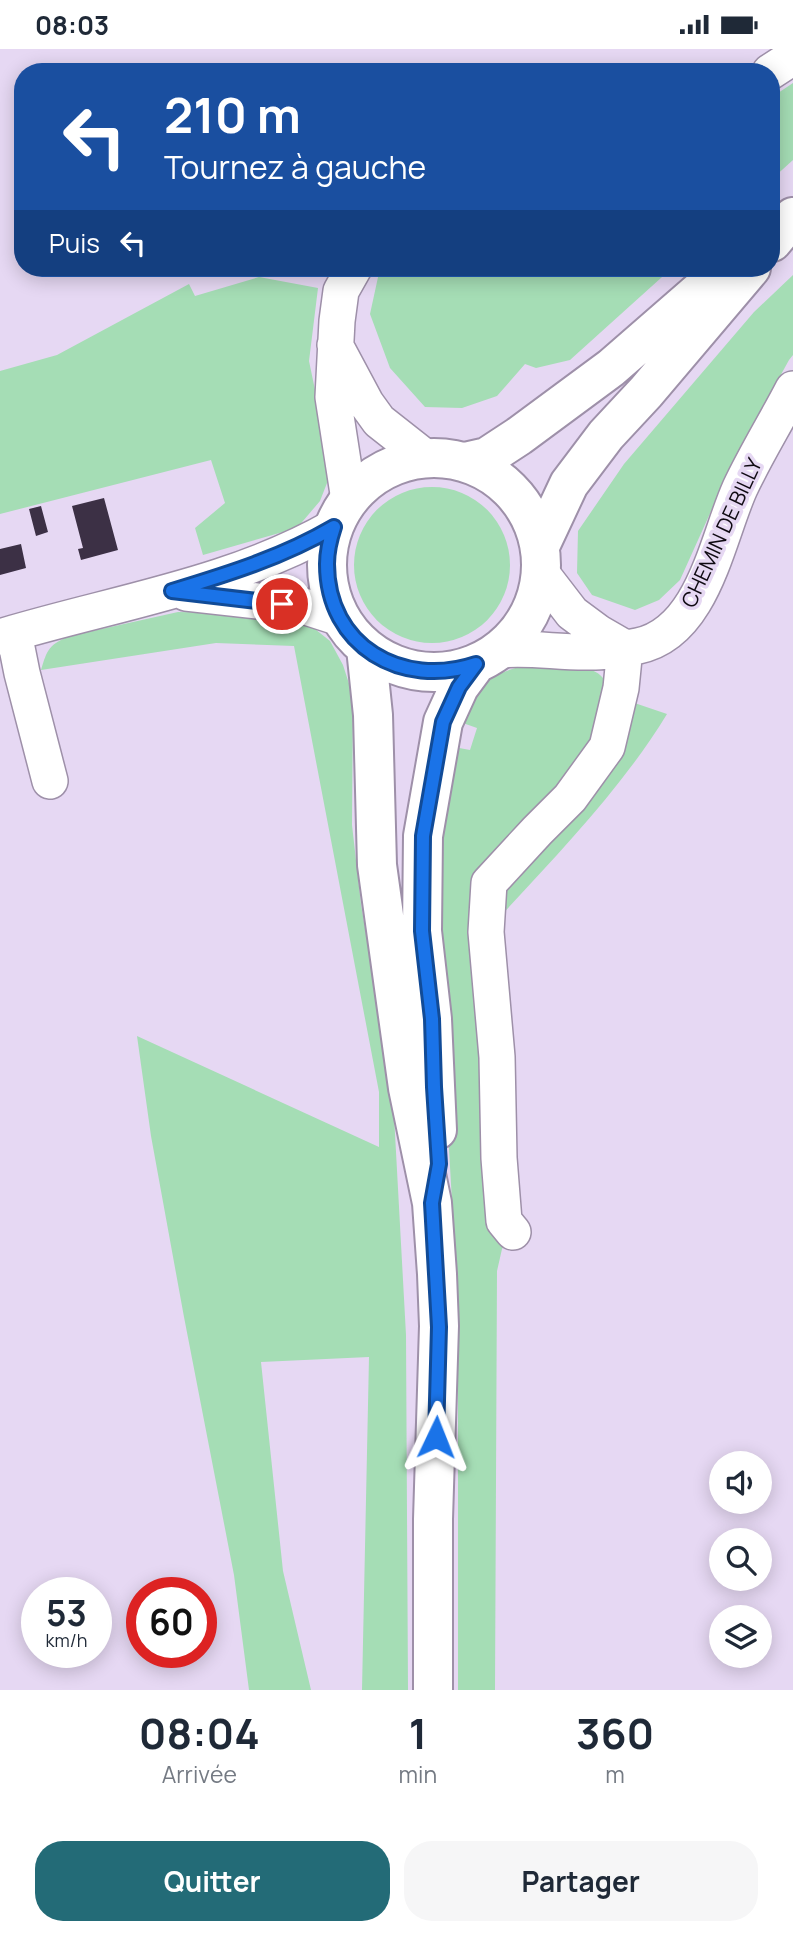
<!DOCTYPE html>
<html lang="fr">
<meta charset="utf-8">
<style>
body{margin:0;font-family:Manrope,sans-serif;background:#f6f6f7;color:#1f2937;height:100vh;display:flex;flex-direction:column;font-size:26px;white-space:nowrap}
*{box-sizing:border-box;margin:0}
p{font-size:23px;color:#747a83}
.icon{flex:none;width:38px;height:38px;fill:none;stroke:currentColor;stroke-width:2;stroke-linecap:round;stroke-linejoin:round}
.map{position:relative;height:1641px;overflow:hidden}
.sheet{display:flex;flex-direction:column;background:#fff;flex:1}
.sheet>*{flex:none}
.guide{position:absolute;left:14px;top:14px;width:766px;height:214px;border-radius:28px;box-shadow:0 4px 18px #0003;background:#1a4fa0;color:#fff;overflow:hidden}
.fabs{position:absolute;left:709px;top:1402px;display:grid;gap:14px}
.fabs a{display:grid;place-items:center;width:63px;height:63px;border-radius:50%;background:#fff;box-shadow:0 4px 18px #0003;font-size:35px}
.speed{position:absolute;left:21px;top:1528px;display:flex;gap:14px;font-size:35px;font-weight:700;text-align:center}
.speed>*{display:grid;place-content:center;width:91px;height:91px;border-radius:50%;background:#fff;box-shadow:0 4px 18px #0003;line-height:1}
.speed small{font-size:18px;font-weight:400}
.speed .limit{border:10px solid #d22;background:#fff;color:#111}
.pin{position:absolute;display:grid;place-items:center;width:60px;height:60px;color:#fff;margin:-30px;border:4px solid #fff;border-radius:50%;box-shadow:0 2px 7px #0007}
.me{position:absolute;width:77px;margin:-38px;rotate:2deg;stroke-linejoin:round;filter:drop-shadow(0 0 5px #0008)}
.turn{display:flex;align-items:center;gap:24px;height:147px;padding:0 35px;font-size:32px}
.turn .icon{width:91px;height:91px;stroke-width:2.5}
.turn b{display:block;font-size:49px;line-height:60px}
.then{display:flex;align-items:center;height:66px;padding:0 35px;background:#0003;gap:14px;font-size:26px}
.eta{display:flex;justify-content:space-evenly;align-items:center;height:119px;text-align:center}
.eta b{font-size:42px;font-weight:700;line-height:49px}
.action{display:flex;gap:14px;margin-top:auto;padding:14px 35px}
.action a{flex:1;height:80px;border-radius:28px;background:#236b77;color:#fff;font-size:28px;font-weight:700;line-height:80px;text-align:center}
.action a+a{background:#f6f6f7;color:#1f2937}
.status{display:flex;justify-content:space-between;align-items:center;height:49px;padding:0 35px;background:#fff;direction:ltr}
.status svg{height:19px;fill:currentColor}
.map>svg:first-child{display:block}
</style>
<div class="status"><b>08:03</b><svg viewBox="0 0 49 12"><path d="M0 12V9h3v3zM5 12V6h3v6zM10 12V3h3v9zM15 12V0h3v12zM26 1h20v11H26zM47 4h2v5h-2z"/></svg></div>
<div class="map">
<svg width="793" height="1641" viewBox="0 0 793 1641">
<rect width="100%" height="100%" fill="#e6d8f3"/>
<path fill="#a5ddb5" d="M793,34V111L772,130V48Z
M380,219H672L570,311L536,319L525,315L497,347L462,359L425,358L390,319L370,265Z
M793,226V306L789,311L735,409L680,531L659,551L635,561L592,546L577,524L578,482L624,415L754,263Z
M259,228L318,239L309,312L329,408L327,434L320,452L297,479L203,506L195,479L225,454L211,411L0,465V322L57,306L189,235L195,247Z
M354 516a78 78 0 1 1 156 0a78 78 0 1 1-156 0Z
M178,563L231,564L310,576L330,592L343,616L353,647L352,776L361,855L393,1048L406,1286L408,1641H362L369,1308L261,1313L283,1522L311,1641H249L234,1526L184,1268L151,1087L137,987L379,1098V1043L294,597L216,594L41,621C47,601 49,595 70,587Z
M532,615C550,615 592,614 603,629C607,633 607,640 608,645L667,665C619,744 548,815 486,883L513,1183L502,1200L497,1222L495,1641H458V1257L435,856L439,782L454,698L470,701L477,679L460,673C464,665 467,655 473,647C488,626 508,620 532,615Z"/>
<path fill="#3c3045" d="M104,449L118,501L81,511L78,500L83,499L72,457Z
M41,457L48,483L36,487L29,460Z
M21,495L26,519L0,526V500Z"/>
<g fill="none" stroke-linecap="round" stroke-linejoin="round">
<defs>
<path id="minor" d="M770,23L793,8
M335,296L366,354L379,372L426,409
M349,451L333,348L337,272L341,242L354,219
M542,525L572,564L599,584L625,599
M186,544L303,557L340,569
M14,584L22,624L50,732
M0,588C112,554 231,537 334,478
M500,601C531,598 560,604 591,603C606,603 623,600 638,597C703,584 717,490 740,439C756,405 776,373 793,340
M513,1183L504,1172L499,1109L497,1008L486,883L489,834L537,782L570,749L607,698L621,639L625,599"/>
<path id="major" d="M772,193L793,168
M327 516a107 107 0 1 1 214 0a107 107 0 1 1-214 0Z
M465,413L487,408L519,387L611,319L726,219
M540,497L569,435L606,386L646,343L751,219
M366,599L373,666L377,816L408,1039L432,1154L437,1225L439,1277L433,1470V1641
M437,1081L432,970L422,882L423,787L443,673L459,638L476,615"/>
</defs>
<use href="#minor" stroke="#9e90a9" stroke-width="38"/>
<use href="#major" stroke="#9e90a9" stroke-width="42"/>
<use href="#minor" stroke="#fff" stroke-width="35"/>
<use href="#major" stroke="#fff" stroke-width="38"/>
</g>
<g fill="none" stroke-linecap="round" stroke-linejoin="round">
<defs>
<path id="route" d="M282,555L172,542C228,525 283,508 334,478C330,490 327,502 327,515C327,597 402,640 476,615L459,638L443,673L423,787L422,882L432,970L434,1038L439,1115L432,1154L439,1278L436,1388"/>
</defs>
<use href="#route" stroke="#114b97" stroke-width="18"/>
<use href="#route" stroke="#1a73e8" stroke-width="12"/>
</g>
<g text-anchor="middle" stroke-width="7" stroke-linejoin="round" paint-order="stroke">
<g font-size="21" fill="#0f0a12" stroke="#e6d8f3">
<text transform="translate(722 484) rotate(-65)" y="7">CHEMIN DE BILLY</text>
</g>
</g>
</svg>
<div class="fabs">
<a><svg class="icon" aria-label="sound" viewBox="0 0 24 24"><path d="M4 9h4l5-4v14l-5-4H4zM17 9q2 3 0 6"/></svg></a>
<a><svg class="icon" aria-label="search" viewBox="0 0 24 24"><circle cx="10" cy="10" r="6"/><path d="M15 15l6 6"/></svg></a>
<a><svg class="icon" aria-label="layers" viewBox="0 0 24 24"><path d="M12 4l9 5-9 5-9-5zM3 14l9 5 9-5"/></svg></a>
</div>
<div class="speed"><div>53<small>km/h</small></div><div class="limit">60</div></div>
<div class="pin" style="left:282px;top:555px;background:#d93025"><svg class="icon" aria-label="arrive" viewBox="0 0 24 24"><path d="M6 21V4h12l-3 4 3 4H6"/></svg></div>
<svg class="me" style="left:436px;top:1388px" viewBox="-20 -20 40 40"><path d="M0-17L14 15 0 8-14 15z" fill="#1a73e8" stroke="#fff" stroke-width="4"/></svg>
<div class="guide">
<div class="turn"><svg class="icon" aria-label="left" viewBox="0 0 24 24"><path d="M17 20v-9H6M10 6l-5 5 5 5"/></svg><div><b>210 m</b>Tournez à gauche</div></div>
<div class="then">Puis<svg class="icon" aria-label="left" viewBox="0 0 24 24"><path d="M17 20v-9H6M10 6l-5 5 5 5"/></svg></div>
</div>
</div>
<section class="sheet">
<div class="eta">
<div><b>08:04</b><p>Arrivée</p></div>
<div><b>1</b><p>min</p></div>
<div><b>360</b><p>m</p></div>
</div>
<div class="action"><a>Quitter</a><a>Partager</a></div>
</section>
